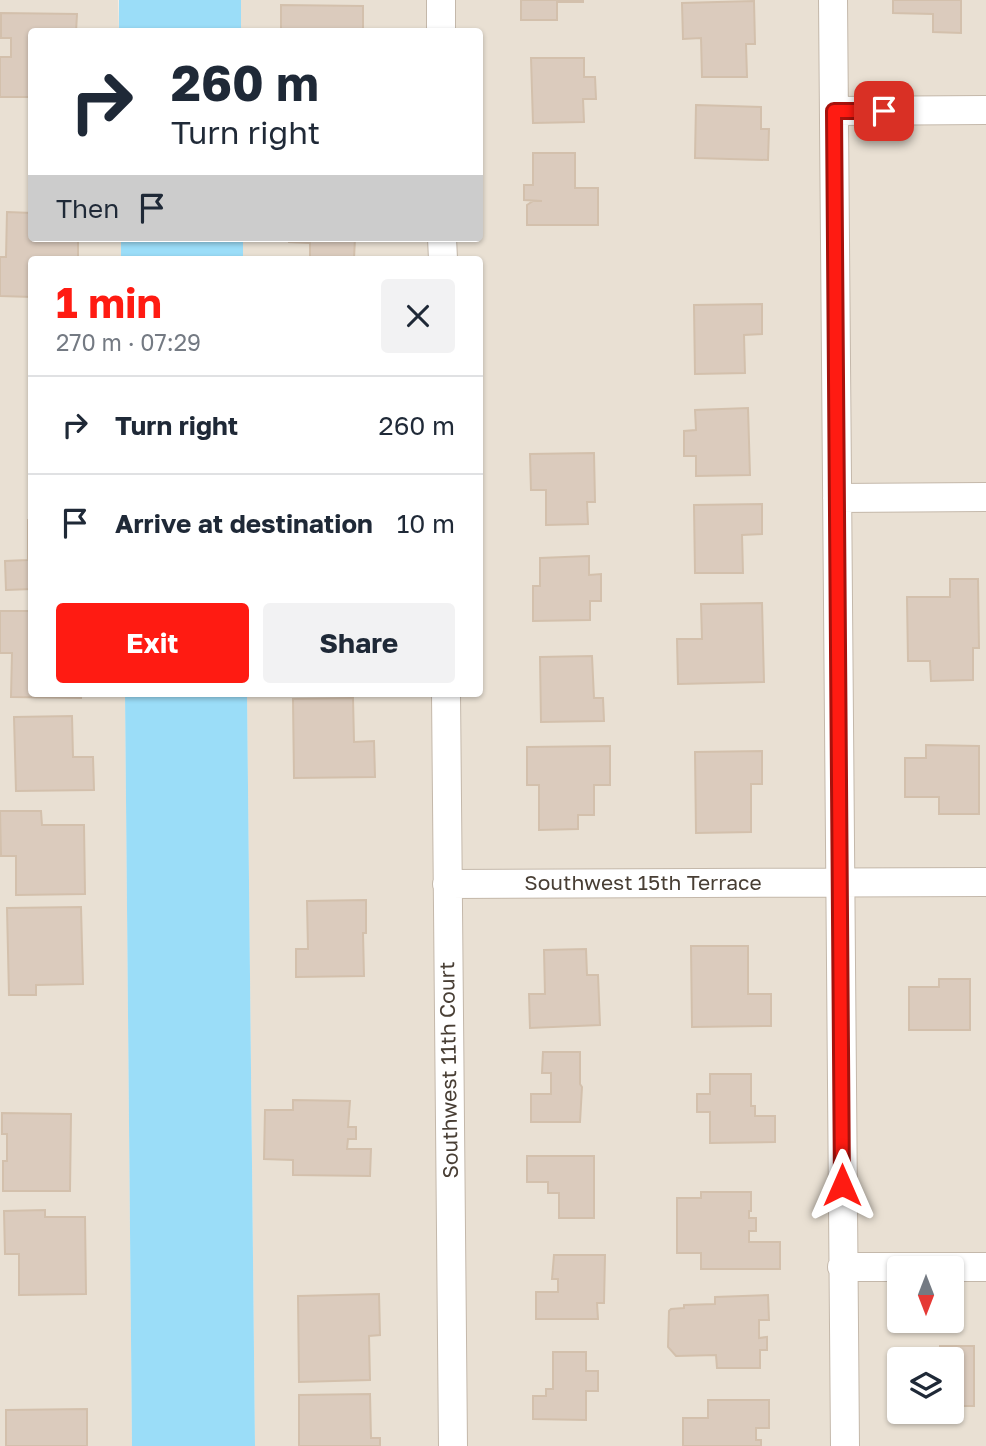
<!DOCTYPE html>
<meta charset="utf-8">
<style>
body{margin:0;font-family:"Golos Text",sans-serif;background:#f2f2f3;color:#1f2937;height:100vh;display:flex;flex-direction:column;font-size:26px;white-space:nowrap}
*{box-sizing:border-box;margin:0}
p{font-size:23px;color:#747a83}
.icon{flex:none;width:38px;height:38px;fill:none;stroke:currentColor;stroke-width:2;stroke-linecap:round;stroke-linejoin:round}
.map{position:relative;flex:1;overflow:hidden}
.details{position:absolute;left:28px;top:256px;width:455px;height:441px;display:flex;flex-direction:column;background:#fff;border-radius:7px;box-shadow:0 2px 5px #0004}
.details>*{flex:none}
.banner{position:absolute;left:28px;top:28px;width:455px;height:214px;border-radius:7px;box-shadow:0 2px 5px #0004;background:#fff;color:#1f2937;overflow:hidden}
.needle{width:46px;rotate:180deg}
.tools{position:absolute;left:887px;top:1256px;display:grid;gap:14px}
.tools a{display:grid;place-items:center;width:77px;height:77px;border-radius:7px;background:#fff;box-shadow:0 2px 5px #0004;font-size:35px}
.pin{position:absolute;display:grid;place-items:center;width:60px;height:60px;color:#fff;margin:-30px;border-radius:14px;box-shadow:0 4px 10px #0006}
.me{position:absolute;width:77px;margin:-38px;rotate:0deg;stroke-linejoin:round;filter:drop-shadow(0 0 5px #0008)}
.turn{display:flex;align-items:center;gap:24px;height:147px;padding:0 28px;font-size:32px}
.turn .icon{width:91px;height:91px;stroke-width:2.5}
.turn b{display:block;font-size:49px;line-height:60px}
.then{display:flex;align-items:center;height:66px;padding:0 28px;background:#0003;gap:14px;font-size:26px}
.round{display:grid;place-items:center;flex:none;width:74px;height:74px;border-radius:7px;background:#f2f2f3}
.summary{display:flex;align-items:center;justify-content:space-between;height:119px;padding:0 28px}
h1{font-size:42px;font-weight:700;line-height:52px;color:#ff1b12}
.cta{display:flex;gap:14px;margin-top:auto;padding:14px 28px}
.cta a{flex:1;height:80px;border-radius:7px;background:#ff1b12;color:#fff;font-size:28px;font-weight:700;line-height:80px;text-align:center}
.cta a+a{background:#f2f2f3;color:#1f2937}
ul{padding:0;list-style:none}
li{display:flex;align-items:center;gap:21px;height:98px;padding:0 28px;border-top:2px solid #e0e1e3}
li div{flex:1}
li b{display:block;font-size:26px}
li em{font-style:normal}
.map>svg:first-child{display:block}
</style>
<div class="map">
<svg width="986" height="1446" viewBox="0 0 986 1446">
<rect width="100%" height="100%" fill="#f5eee6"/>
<path fill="#e9e0d3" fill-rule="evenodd" d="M0,0H118L119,31L32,32V238H121V259H32V693H125L132,1446H0Z
M241,0H986V1446H255L247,693H480V259H243V238H480V32L241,31ZM900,1269H952V1321H900ZM900,1360H952V1412H900Z"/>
<path fill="#9bddf8" d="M119,0H241V31H119Z
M121,238H243V259H121Z
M125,693H247L255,1446H132Z"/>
<path fill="#dbcbbd" stroke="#d3c0ac" stroke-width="2" d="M521,0H583V2H557V20H521Z
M893,0H961V33L933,32V14L893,13Z
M754,1L755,44H746L747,77H702L701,38L683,39L682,3Z
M281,5L363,6V32H281Z
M1,13L77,14L76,32H32V97H0V57H11V38H1Z
M531,58H584V77H595L596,99H583L584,122L533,123Z
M696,105L761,107V129H769L768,160L695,158Z
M533,153H575V188H598V225H527V205L533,201H542L524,200V185H533Z
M7,212L32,213V238H78V259H32V297L0,296V257H6Z
M289,238H355L354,259H310V243L289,242Z
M762,304V334L744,335L745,373L695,374L694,305Z
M748,408L750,475L696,476V456H684V431L696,430L695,410Z
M594,453L595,502H587L588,524L546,525V490H531L530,454Z
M762,504V534L742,535L743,573H695L694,505Z
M28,520H32V589L6,590L5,561L28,560Z
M589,556V575L601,574V601H590V620L533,621V586H540V558Z
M950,579H978L979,648H973V680L931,681L930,661H908L907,597H950Z
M762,603L764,682L678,684L677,639H702L701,604Z
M0,611H32V693H81V698L11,697L12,653H0Z
M592,656L594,698H603L604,721L541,722L540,657Z
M353,698L354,742L374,741L375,777L294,778L293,699Z
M72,716L73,757H93L94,790L16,791L14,717Z
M926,745L979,746V814H939V797H905V758H926Z
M610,746V785H594V815H578V829L539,830V785H527V747Z
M762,751V784H751V832L696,833L695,752Z
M0,811H41L42,825H84L85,894L16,895V856H1Z
M366,900V933H363L364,976L296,977V949H308L307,901Z
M81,907L83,984L36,985V995H9L7,908Z
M691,946H748V994H771V1026L692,1027Z
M586,949L587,975H598L600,1025L530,1028L529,994H545L544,950Z
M939,979H970V1030H909V987H939Z
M543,1052H580V1084L582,1087L580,1122H531V1094H551V1073H542Z
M710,1074H751V1106H755V1116H775V1142L710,1143V1112H697V1094H710Z
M293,1100L350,1101L348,1127H356V1139H348L347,1149H371L370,1176L293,1175V1160L264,1159L265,1110H293Z
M2,1113L71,1114L70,1191H3V1161H7V1134H2Z
M527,1156H594V1218H559V1193H548V1182H527Z
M701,1192H751V1211H749V1218H756V1231H749V1242H780V1269H701V1253H677V1198H701Z
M45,1210V1217H85L86,1294L19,1295V1254H5L4,1211Z
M554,1255H605L604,1303H597L598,1319H536V1292H558V1279H552Z
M379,1294L380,1335L369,1336L370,1380L299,1382L298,1296Z
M768,1295L769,1320H759V1338L767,1337V1350H760V1368H717L716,1355L676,1356L668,1347L669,1311L671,1309L684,1308V1305L715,1304V1297Z
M940,1346H974V1406H952V1360H940Z
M553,1352H586V1371H598V1391H586V1420L533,1419V1396H546V1389H553Z
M370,1394L371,1438H380V1446H299V1395Z
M708,1400H769V1428H756V1440H761V1446H683V1418H708Z
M87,1409V1446H6V1410Z"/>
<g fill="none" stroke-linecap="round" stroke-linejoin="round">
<defs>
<path id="street" d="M441,0V32
M833,0L845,1446
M834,111L986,110
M442,238L443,259
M837,498L986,497
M446,693L453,1446
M447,884L986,882
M842,1267H986"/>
</defs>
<use href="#street" stroke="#c4b8aa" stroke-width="30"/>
<use href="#street" stroke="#fff" stroke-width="28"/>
</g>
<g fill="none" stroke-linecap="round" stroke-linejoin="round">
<defs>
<path id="route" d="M842,1185L834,111H884"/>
</defs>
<use href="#route" stroke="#a6120c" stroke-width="18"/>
<use href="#route" stroke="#ff1b12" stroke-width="12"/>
</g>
<g text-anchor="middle" stroke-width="6" stroke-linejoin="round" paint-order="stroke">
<g font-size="21" fill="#483e34" stroke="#fff">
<text x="643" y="890">Southwest 15th Terrace</text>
<text transform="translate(449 1070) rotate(-91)" y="7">Southwest 11th Court</text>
</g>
</g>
</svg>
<div class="tools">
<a><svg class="needle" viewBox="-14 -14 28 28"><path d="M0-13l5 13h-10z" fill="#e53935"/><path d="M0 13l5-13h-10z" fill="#747a83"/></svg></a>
<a><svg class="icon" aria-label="layers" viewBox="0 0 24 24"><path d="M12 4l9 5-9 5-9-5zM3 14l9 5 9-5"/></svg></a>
</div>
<div class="pin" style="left:884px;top:111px;background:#d93025"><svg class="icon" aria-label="arrive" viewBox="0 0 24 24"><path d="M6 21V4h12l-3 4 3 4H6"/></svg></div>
<svg class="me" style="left:842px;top:1185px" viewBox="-20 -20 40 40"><path d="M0-17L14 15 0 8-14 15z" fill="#ff1b12" stroke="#fff" stroke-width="4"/></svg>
<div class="banner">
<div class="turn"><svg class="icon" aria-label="right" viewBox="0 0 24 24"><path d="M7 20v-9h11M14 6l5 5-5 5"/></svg><div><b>260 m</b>Turn right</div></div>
<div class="then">Then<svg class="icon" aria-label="arrive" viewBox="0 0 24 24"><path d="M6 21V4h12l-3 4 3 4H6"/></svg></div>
</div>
<section class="details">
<div class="summary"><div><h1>1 min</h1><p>270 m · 07:29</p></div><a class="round"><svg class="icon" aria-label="close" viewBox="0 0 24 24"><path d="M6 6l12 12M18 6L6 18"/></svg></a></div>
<ul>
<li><svg class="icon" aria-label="right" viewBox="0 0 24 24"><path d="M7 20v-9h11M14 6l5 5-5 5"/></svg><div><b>Turn right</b></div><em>260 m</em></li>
<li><svg class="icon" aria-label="arrive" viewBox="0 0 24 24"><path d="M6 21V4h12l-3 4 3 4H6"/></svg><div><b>Arrive at destination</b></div><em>10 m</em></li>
</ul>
<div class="cta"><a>Exit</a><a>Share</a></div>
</section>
</div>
